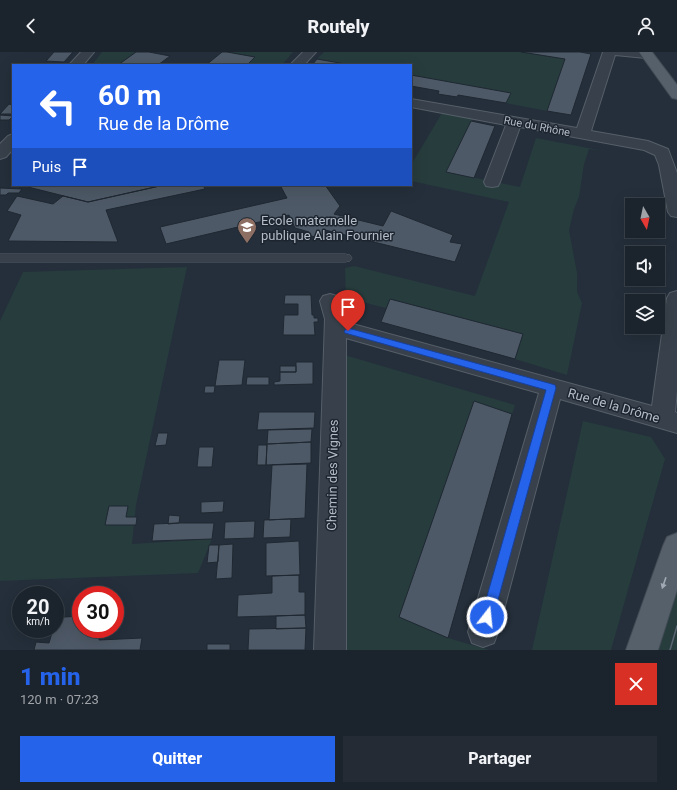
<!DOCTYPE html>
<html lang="fr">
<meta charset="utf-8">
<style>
body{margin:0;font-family:Roboto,sans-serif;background:#242b34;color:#f1f3f6;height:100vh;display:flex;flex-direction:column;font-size:15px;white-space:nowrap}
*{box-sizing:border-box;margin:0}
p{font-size:13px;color:#a0a4a9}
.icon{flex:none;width:22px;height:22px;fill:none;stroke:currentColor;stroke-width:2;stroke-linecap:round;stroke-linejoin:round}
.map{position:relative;height:598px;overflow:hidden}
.side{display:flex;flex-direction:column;background:#1b232c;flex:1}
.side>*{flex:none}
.top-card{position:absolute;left:12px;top:12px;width:400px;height:122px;border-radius:0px;box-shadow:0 4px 16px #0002,0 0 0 1px #394048;background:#2563eb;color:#fff;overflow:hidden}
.needle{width:26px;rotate:171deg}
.fabs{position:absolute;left:625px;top:146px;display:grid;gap:8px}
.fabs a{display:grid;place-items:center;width:40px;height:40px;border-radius:0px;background:#1b232c;box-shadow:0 4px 16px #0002,0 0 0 1px #394048;font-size:20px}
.speed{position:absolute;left:12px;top:534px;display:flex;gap:8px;font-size:20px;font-weight:700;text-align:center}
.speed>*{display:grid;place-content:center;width:52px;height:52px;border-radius:50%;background:#1b232c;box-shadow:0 4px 16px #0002,0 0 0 1px #394048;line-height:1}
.speed small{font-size:10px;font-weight:400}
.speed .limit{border:6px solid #d22;background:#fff;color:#111}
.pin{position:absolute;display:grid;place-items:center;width:34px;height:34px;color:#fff;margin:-41px -17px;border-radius:50% 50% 50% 0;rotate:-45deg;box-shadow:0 0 4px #0007}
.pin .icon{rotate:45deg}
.me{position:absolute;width:44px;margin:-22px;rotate:16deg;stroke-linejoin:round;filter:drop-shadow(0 0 3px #0008)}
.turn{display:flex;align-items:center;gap:14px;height:84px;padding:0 20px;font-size:18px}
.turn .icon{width:52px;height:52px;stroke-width:2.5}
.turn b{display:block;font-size:28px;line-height:34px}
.then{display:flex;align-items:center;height:38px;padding:0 20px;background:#0003;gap:8px;font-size:15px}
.round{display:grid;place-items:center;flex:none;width:42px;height:42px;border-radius:0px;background:#242b34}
.overview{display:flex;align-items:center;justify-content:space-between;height:68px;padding:0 20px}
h1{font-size:24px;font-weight:800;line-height:30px;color:#2563eb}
.primary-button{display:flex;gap:8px;margin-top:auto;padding:8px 20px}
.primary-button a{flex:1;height:46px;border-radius:0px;background:#2563eb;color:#fff;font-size:16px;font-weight:800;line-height:46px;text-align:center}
.primary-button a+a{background:#242b34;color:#f1f3f6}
header{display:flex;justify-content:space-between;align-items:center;height:52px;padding:0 20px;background:#1b232c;font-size:18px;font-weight:800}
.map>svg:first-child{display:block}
</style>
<header><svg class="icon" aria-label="back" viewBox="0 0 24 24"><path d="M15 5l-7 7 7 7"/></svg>Routely<svg class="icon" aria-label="person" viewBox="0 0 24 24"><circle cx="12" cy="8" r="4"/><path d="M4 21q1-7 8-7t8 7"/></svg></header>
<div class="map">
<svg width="677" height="598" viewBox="0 0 677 598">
<rect width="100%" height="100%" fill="#242f3b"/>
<path fill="#273c3d" d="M102,0H136L118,13H92Z
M227,0H293L282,13H247L255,5Z
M324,0H521L565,7L547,59L506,51L510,41L411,23V13H351L317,7Z
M442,61L473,67L447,120L520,135L536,86L604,99L589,97L584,112L579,145L574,157L569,178L577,221V240L582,251L567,323L515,307L523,282L391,247L386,256L346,246L345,216L354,214L475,244L509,150L411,129V113Z
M187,215L136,453L132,492L212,487L198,521L0,529V269L23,220Z
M341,302L515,353L512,362L474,350L399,565L448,586L489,598H343Z
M583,369L651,385L665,407L611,598H532Z
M677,535V598H658Z"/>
<path fill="#4e5967" stroke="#1f2832" d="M54,0H73L64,10L46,9Z
M136,0H149L170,4L158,13H118Z
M222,0H227L255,5L247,13H206Z
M521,0H580L591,2L571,63L547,59L565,7Z
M317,7L351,13H312Z
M411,23L511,41L506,51L458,43L457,45L438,42L439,39L411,34Z
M9,52L13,53V62H0Z
M0,63L13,64L9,68H0Z
M471,69L495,74L474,126L446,120Z
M30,133H164L88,150L28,135Z
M164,133H203L205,137L106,158L118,190L8,189L21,163L7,159L17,144L53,152L63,144L88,150Z
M280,133H325L340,154L334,162L383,174L391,159L453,183L450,190L462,192L455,210L325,178L320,186L307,183L309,180L295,176L289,163L166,192L160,175L287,146Z
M0,136L22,137L19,141H8L6,143H0Z
M285,243H311L312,263H314V266H318V270H314L315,283H283L284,263H298V252H284Z
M390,247L523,282L515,307L381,270Z
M219,308H245L242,333L215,334Z
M296,310H313V332L274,333V330L280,329V320H296Z
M280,314H296V320H280Z
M247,325H269V333H246Z
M205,334H215L214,341H204Z
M474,349L512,362L448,586L399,565Z
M259,360H315L314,376L257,378Z
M312,377L311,390L267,392L268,378Z
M158,381H168L166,393L155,394Z
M311,390V411L266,413L267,392Z
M258,393H267L266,413H257Z
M199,395H214L212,415H197Z
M307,412L305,466L269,468L272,413Z
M224,449L223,460L201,461V450Z
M109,454H128L126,465H137L136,473H105Z
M169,463L180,464L179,471L168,472Z
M291,467L290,485L263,486L264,468Z
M255,469L254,486L224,487L225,470Z
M179,471H214L212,487L152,489L154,472Z
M299,489L300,523L266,524V491Z
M233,492L232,526L216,527L219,493Z
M209,493H219L218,510L207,511Z
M299,523V540H305V563L237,565L238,543L272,541V524Z
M305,563L306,576L276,577V564Z
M81,564V577H100L99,588L142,586L140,598H34L36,590L49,591L53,577H55V573L64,565Z
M306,576L305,598H248L249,577Z
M207,592H230V598H207Z"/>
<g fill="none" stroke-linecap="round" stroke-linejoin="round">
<defs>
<path id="service" d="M0,202H345L350,203L352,206L350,209L345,210H0Z"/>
<path id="minor" d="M81,0H94L83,13H69Z
M303,0H316L304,13H290Z
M603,0H651L652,2L651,5L646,6L615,3L591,79L648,89L668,97L677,121V165L671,164L668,160L659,113L655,103L644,98L520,75L500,130L498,134L492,135L486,134L484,130L506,73L411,55V47L577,76Z
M13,82V97L6,105L0,107V92L8,84Z
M677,239V339L675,360L677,361V381L560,347L498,580L494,591L483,595L472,591L468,580L539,341L346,286V598H314L325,267L320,249L323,244L330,242L337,244L347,267L346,272L349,271L652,354L667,246L670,241Z"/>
<path id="primary" d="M639,0H652L677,33V47L672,46Z
M677,481V538L658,598H626L663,494L667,485Z"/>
</defs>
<use href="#service" stroke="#565f69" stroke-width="1"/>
<use href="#minor" stroke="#565f69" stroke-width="2"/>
<use href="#primary" stroke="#414a54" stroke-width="2"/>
<use href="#service" fill="#38414b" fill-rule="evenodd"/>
<use href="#minor" fill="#38414b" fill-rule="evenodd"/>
<use href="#primary" fill="#56606b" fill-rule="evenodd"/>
<path stroke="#5a6572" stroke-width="1.5" d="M670,598L677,574"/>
</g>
<defs><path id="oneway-solid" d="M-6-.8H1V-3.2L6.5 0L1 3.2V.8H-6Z"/></defs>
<use fill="#a1aab5" href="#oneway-solid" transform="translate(664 531) rotate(109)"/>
<path fill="#2563eb" stroke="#184099" d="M348,276L552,332L555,333L556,336L492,570L487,571L483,570L481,565L546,338L345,281L344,279Z"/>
<defs>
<symbol id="school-pin" viewBox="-11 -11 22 30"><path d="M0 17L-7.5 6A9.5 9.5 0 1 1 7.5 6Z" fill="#8d6e63" stroke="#1d2630"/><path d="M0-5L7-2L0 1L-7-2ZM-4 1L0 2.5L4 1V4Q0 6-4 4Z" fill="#fff"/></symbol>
</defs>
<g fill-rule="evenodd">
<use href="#school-pin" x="236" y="164" width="22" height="30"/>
</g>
<g text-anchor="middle" stroke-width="3" stroke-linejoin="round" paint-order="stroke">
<g font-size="11" fill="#b4bcc7" stroke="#1d2630">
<text transform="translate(537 74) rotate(11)" y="4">Rue du Rhône</text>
</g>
<g font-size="13" fill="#b4bcc7" stroke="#1d2630" text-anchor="start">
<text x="261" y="173">Ecole maternelle<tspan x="261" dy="15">publique Alain Fournier</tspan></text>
</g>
<g font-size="13" fill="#b4bcc7" stroke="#1d2630">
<text transform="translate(614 353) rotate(16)" y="5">Rue de la Drôme</text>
<text transform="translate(332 423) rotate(-89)" y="5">Chemin des Vignes</text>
</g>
</g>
</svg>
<div class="fabs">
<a><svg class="needle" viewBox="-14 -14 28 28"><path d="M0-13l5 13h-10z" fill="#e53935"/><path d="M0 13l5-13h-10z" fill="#a0a4a9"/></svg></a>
<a><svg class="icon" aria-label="sound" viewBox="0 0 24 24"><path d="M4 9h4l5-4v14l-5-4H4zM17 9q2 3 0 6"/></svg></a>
<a><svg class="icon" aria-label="layers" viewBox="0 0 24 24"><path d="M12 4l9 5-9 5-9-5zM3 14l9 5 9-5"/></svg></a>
</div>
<div class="speed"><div>20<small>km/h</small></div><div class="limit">30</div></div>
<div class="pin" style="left:348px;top:279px;background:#d93025"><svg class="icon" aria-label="arrive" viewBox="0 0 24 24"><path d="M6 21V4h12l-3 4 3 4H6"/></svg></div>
<svg class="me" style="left:487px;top:565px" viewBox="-20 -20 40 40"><circle r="17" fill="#2563eb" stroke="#fff" stroke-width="3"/><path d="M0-11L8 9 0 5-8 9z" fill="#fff"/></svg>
<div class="top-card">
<div class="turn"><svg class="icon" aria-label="left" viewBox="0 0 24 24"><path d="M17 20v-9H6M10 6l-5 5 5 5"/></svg><div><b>60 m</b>Rue de la Drôme</div></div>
<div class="then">Puis<svg class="icon" aria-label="arrive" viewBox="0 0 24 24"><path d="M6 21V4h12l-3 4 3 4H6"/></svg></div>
</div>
</div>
<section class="side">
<div class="overview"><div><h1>1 min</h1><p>120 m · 07:23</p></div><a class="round" style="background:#d93025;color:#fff"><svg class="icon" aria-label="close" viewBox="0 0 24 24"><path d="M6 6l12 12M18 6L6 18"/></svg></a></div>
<div class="primary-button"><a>Quitter</a><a>Partager</a></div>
</section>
